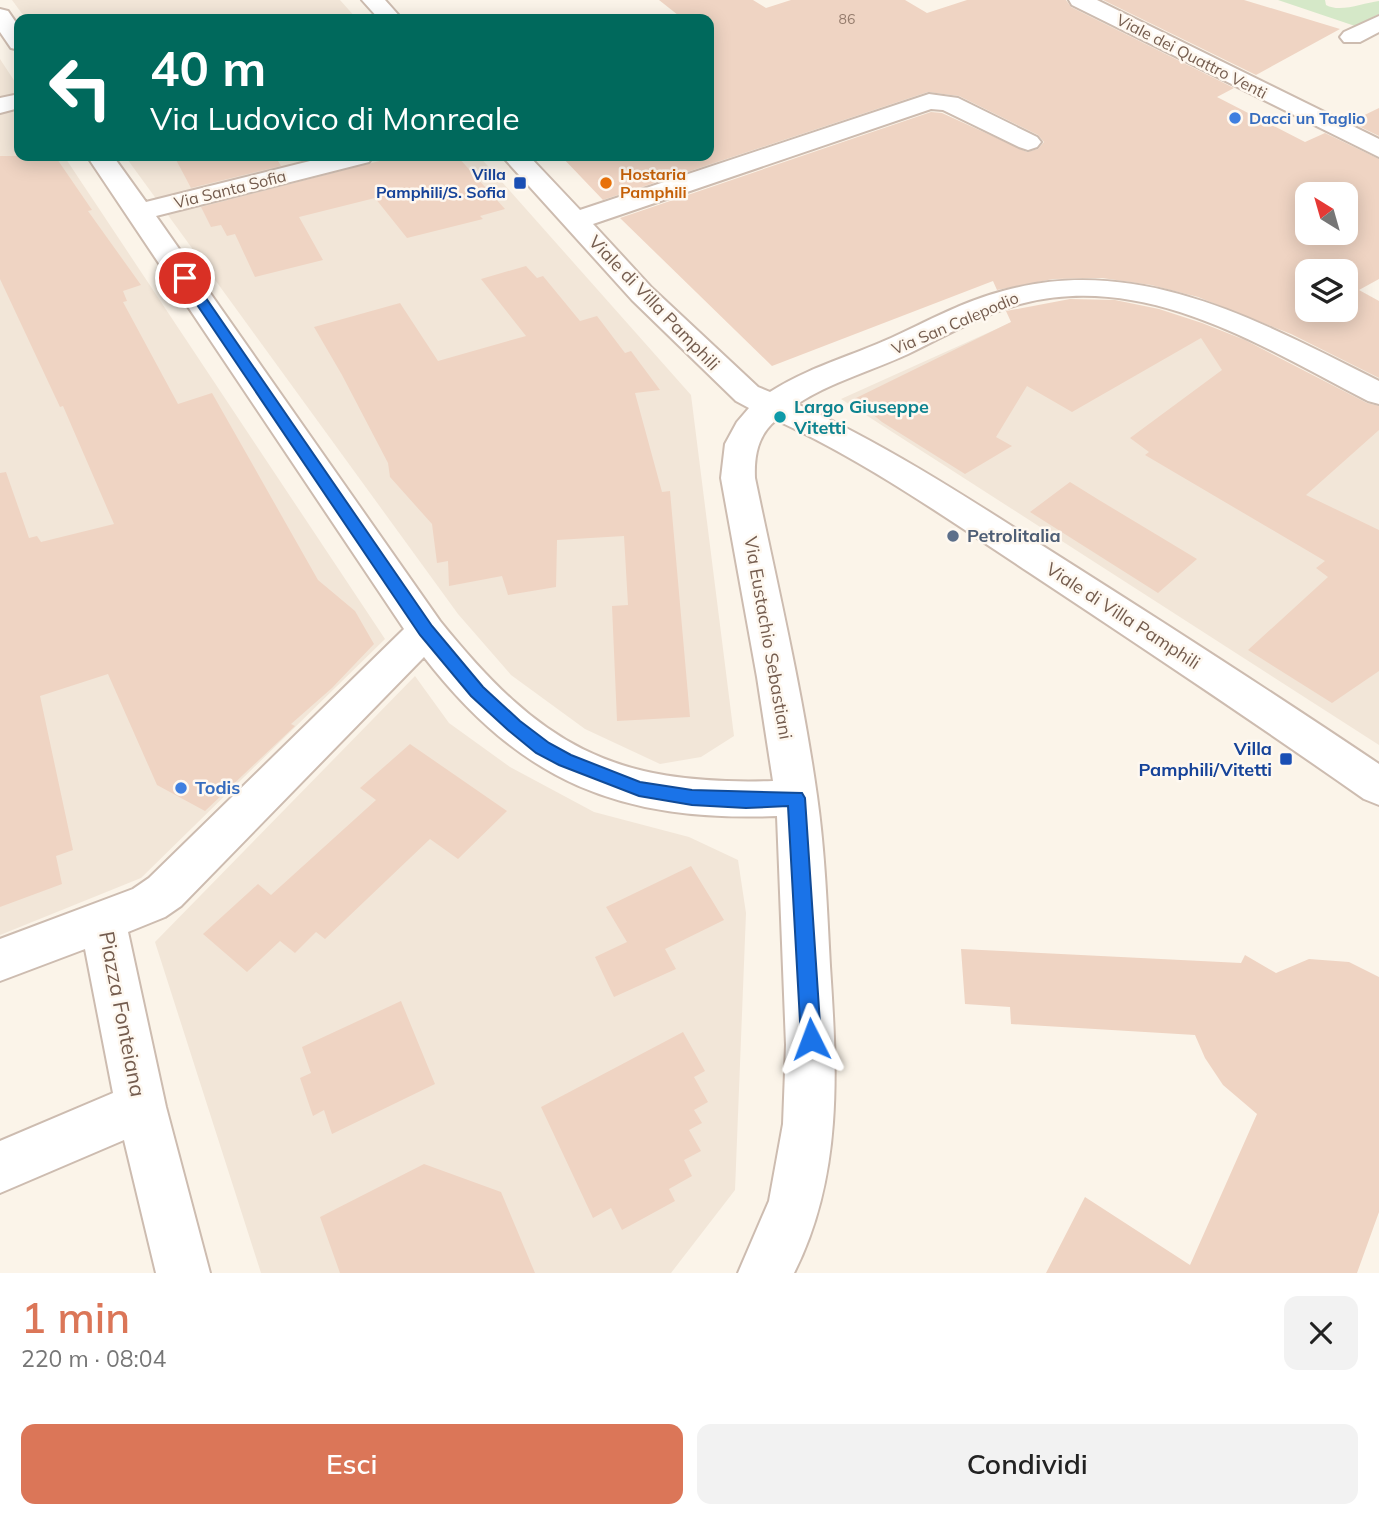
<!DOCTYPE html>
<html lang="it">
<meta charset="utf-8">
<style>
body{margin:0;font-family:Mulish,sans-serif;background:#f2f2f2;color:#222;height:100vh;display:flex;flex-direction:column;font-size:26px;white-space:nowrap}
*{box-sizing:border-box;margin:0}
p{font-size:23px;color:#767676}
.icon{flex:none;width:38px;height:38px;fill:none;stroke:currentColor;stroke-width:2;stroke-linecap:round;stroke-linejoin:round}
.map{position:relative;height:1273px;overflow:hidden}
.drawer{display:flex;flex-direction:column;background:#fff;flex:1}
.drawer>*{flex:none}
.top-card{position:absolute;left:14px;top:14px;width:700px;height:147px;border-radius:14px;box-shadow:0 4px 18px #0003;background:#00695c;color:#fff;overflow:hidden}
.needle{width:46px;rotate:323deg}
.controls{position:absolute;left:1295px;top:182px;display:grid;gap:14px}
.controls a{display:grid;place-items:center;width:63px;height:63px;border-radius:14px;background:#fff;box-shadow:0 4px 18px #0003;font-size:35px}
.pin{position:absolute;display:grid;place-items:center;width:60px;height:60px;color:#fff;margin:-30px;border:4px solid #fff;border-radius:50%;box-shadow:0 2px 7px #0007}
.me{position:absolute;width:77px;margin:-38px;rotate:357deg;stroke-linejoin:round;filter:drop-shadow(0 0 5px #0008)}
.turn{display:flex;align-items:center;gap:24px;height:147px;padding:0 21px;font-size:32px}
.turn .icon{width:91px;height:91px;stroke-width:2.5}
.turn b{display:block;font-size:49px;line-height:60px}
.round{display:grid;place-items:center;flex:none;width:74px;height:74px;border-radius:14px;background:#f2f2f2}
.summary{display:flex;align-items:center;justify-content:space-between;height:119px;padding:0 21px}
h1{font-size:42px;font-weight:600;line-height:52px;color:#db7658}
.cta{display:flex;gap:14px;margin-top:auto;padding:14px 21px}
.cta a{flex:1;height:80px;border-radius:14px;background:#db7658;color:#fff;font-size:28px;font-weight:600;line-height:80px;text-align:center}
.cta a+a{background:#f2f2f2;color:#222}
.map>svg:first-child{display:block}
</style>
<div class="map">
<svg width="1379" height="1273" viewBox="0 0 1379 1273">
<rect width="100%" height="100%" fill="#fbf4e9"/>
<path fill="#f2e6d8" d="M12,0H340L357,19H26Z
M0,59L19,88V156H64L385,639L141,878L0,935Z
M125,156H479L691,395L734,736L701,757L660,764L585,729L511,675L458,614Z
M1164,314L1379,418V745L841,399L1023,317Z
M415,676L449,723L510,767L594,812L689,837L738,860L746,913L735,1190L671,1273H261L155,942Z"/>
<path fill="#d5e8c8" d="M1278,0H1325L1326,5C1340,13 1363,3 1379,1V14L1355,26Z"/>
<path fill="#efd4c3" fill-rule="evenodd" d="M659,0H753L766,8L791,0H905L927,13L967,0H1066L1071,7L1234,88L1217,97L1305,142L1325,133L1379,159V279L1359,290L1379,301V378L1291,334L1198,297L1151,285L1102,278L1053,279L997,290L993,281L772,366L620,218L931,112L942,113L1027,152L1038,149L1044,142L1038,135L959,96L928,92L603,200L561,156H709V19H683ZM1307,194H1346V233H1307ZM1307,271H1346V310H1307Z
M1103,0H1244L1340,29L1256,75Z
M1379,108V136L1350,122Z
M0,156H55L92,210L88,211L141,285L123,291L127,301L123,302L178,404L212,393L318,580L355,611L374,644L332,688L291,724L295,726L205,811L157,785L108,674L40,696L73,850L56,856L62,884L0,907V473L6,472L29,538L37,536L41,542L114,524L63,406L60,407L0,279Z
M174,156H275L281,166L191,188Z
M399,156H457L505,209L480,216L483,219L407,238L375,198L299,217L323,260L255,277L235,234L227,236L221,225L211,227L201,207Z
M526,266L537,278L543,276L580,321L597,316L625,353L631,351L660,390L635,393L662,492L670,491L690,717L617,721L612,606L628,605L624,536L557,540L556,587L508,595L502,576L449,586L448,561L437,563L432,524L390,477L388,463L342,375L314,327L400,303L438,361L526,336L481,279Z
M1070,299L1115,300L1159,309L1202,323L1245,340L1367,403L1379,406V430L1306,495L1379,530V671L1332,703L1248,650L1328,577L1316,568L1325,561L1145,455L1149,452L1130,438L1222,370L1201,338L1072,412L1027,386L996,437L1012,446L965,474L882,422L854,399L1011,322L1006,311Z
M1070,482L1099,500L1197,559L1158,593L1030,512Z
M410,744L507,811L458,859L430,839L325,939L316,932L295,953L280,941L247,972L203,934L258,884L271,895L376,800L360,788Z
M691,866L724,920L665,949L676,969L614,997L595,957L627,942L606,907Z
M961,949L1241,963L1245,955L1276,973L1309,959L1349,962L1379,977V1212L1357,1273H1046L1085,1197L1190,1265L1257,1114L1223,1085L1205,1058L1195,1035L1011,1024L1010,1007L965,1004Z
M401,1001L435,1084L332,1134L324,1110L313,1116L300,1078L311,1073L302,1047Z
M683,1032L705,1071L694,1077L708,1102L694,1110L702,1123L689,1130L701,1151L684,1160L692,1176L669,1189L675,1201L622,1230L611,1208L593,1218L541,1107Z
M424,1164L501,1192L535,1273H340L320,1217Z"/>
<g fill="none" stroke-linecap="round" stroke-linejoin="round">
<defs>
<path id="minor" d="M362,0H385L402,19H379Z
M1069,0H1097L1379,139V157L1072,5Z
M0,9L8,11L19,27V50L11,48L0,32Z
M1379,16V32L1360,42H1344L1340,37L1344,32Z
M19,94V108L0,113V98Z
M929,94L958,98L1037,137L1041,142L1037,147L1028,150L1019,147L943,110L931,109L593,224L652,288L758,387L770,392C807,368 851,356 891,338C928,321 964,301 1003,291C1139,253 1261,322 1379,381V404L1368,401C1263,347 1148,272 1024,303C983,313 946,336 908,354C871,371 831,382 797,404C887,445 971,500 1054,553C1163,622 1272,692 1379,764V805L1364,799C1254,722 1142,647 1030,573C948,519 865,461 776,420C758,435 754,455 755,478C777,584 802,689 817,796C825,852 827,909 830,966C837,1071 843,1176 794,1273H738L769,1201L783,1124L786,1045L777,816C620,822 521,782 424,657L181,906L165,917L128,932L166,1107L210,1273H156L124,1140L0,1193V1141L113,1093L85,949L0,981V939L133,889L149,878L404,629L87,156H113L146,202L330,156H373L369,162L156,216L440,621C540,745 611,786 773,781L757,677L721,478L725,444L737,422L749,408L736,401L632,300L502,156H529L580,210Z"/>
</defs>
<use href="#minor" stroke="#cdbcb0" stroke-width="4"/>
<use href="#minor" fill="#fff" fill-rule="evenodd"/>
</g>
<path fill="#1a73e8" stroke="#114b97" stroke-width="2" d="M185,274L190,275L432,626L483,687L520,721L549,743L571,755L640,782L692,790L802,793L805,798L821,1039L818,1046L811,1049L804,1046L801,1039L788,806L746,808L692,805L639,796L559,765L536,753L508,730L471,696L420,635L179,278Z"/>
<g fill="#3f7fe0" stroke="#fef8f0" stroke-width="2.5">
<circle cx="1235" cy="118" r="7"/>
<circle cx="181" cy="788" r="7"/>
</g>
<g fill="#1a4fb4" stroke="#fef8f0" stroke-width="2.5">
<rect x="513" y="176" width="14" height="14" rx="3.5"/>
<rect x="1279" y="752" width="14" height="14" rx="3.5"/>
</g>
<circle fill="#e8710a" stroke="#fef8f0" stroke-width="2.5" cx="606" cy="183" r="7"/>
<circle fill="#0f9aa8" stroke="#fef8f0" stroke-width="2.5" cx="780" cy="417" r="7"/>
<circle fill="#5c6f8a" stroke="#fef8f0" stroke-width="2.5" cx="953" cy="536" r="7"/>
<g text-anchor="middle" stroke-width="5" stroke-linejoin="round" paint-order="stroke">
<g font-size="14" fill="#937a6b">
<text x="847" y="24">86</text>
</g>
<g font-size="16" fill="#745c4e" stroke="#fef8f0">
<text transform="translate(1192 56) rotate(27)" y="6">Viale dei Quattro Venti</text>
<text transform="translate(230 189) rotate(-14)" y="6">Via Santa Sofia</text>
<text transform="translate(955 323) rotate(-23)" y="6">Via San Calepodio</text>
</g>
<g font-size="16" font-weight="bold" fill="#366cbe" stroke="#fef8f0" text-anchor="start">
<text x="1249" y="124">Dacci un Taglio</text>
</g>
<g font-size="16" font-weight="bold" fill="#164399" stroke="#fef8f0" text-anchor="end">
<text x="506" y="180">Villa<tspan x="506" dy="18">Pamphili/S. Sofia</tspan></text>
</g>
<g font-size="16" font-weight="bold" fill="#c56008" stroke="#fef8f0" text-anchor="start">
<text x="620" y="180">Hostaria<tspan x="620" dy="18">Pamphili</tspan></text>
</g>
<g font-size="18" fill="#745c4e" stroke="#fef8f0">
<text transform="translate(654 303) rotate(46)" y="6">Viale di Villa Pamphili</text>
<text transform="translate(1123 616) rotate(33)" y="6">Viale di Villa Pamphili</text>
<text transform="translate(768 638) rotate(80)" y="6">Via Eustachio Sebastiani</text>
</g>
<g font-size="18" font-weight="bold" fill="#0d838f" stroke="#fef8f0" text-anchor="start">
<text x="794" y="413">Largo Giuseppe<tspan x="794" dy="21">Vitetti</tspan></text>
</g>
<g font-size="18" font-weight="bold" fill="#4e5e75" stroke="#fef8f0" text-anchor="start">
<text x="967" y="542">Petrolitalia</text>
</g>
<g font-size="18" font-weight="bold" fill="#164399" stroke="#fef8f0" text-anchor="end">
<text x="1272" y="755">Villa<tspan x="1272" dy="21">Pamphili/Vitetti</tspan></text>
</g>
<g font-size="18" font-weight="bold" fill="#366cbe" stroke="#fef8f0" text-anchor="start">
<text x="195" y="794">Todis</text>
</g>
<g font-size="21" fill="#745c4e" stroke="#fef8f0">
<text transform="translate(122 1014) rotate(79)" y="7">Piazza Fonteiana</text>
</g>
</g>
</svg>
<div class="controls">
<a><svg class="needle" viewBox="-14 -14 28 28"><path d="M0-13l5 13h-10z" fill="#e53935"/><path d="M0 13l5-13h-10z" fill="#767676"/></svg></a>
<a><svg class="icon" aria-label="layers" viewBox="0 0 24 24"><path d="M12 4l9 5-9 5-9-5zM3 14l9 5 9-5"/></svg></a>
</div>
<div class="pin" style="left:185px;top:278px;background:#d93025"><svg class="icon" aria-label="arrive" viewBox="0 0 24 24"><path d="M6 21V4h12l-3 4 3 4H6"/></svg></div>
<svg class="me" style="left:811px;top:1039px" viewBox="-20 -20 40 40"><path d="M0-17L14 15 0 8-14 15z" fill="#1a73e8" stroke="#fff" stroke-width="4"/></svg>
<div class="top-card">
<div class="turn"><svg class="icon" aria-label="left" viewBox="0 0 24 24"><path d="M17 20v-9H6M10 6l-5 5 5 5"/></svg><div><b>40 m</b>Via Ludovico di Monreale</div></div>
</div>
</div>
<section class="drawer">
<div class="summary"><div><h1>1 min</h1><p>220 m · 08:04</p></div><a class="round"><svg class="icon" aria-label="close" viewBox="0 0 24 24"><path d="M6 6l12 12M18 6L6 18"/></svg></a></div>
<div class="cta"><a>Esci</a><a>Condividi</a></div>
</section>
